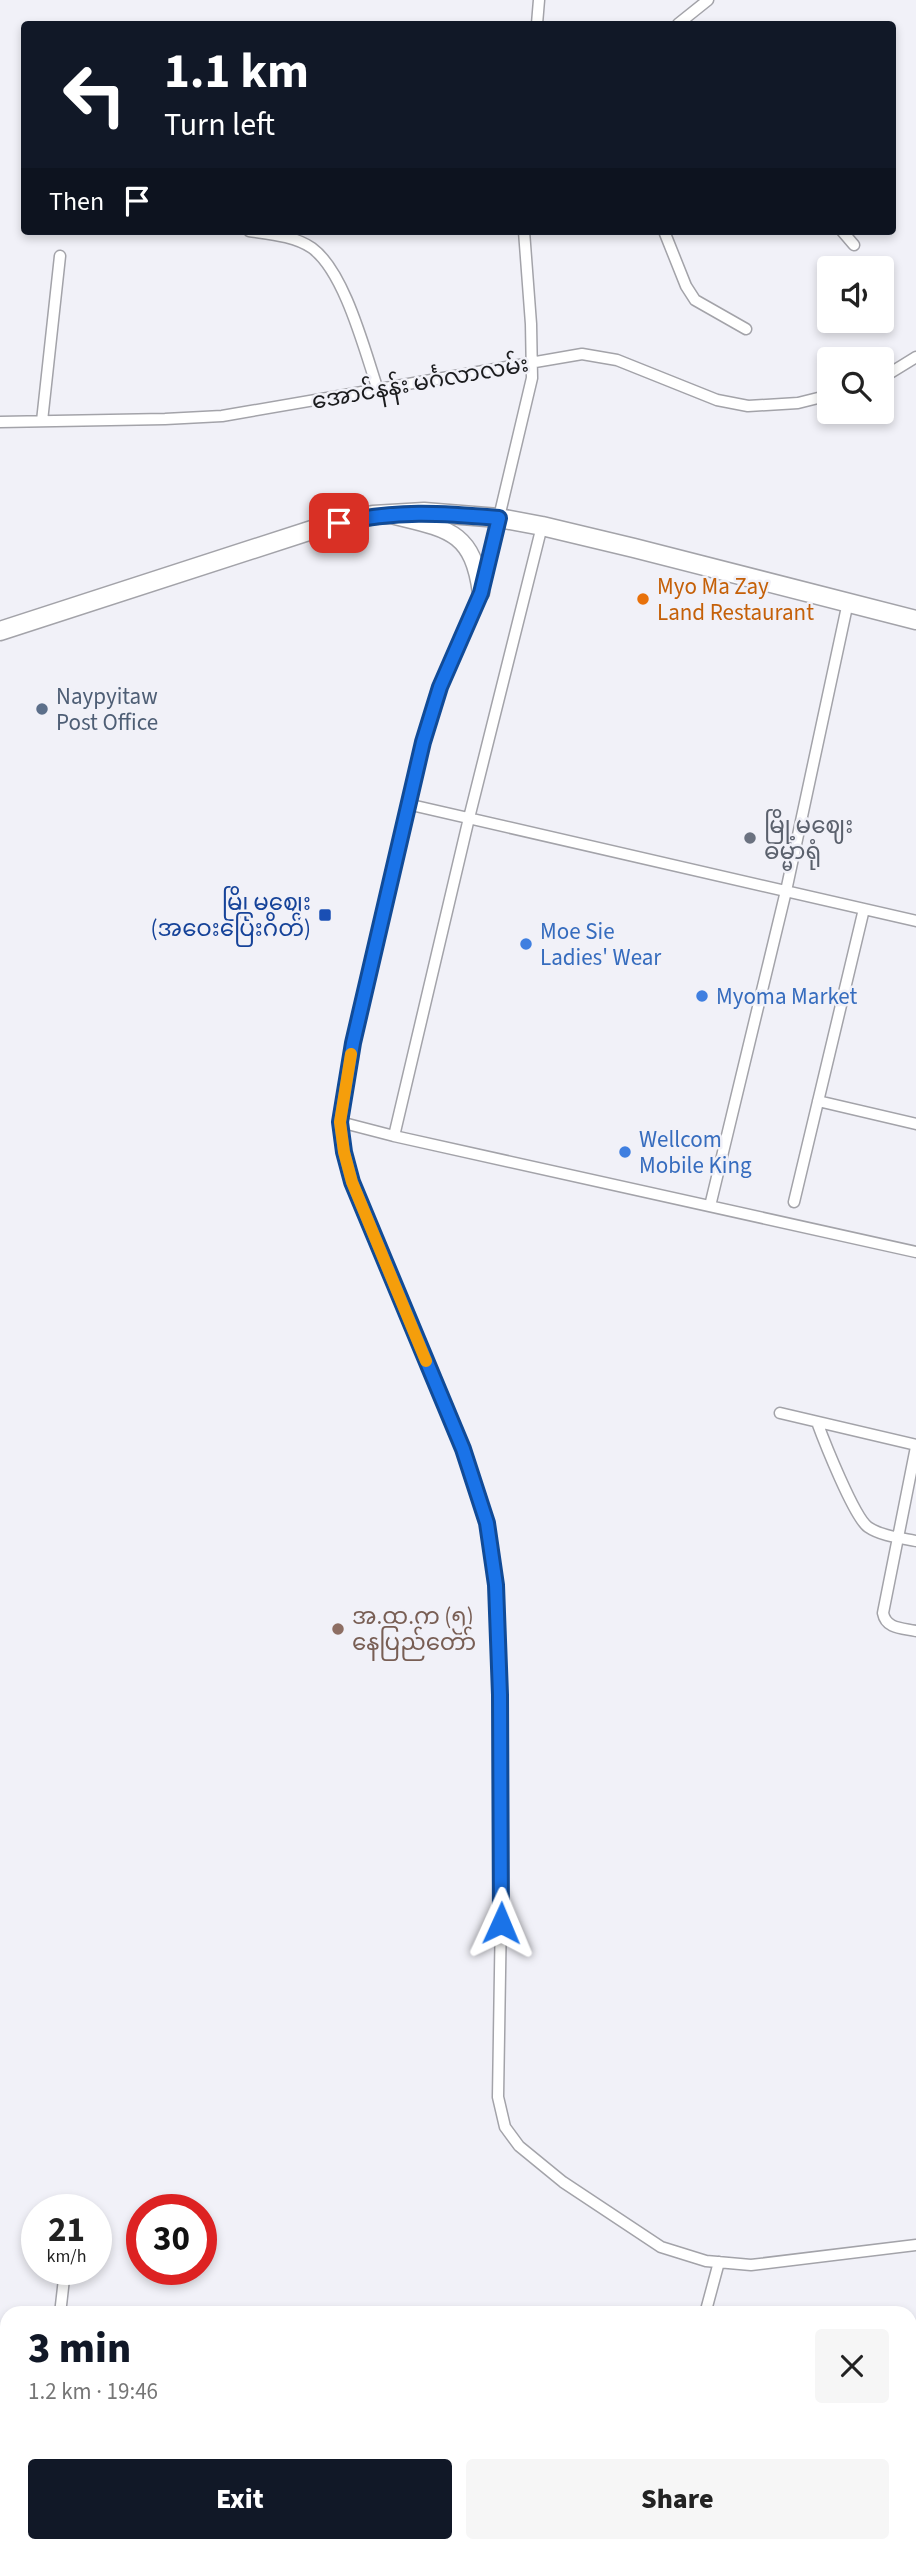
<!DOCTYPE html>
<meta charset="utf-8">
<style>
body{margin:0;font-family:"Source Sans 3","Noto Sans Myanmar",sans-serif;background:#f6f6f6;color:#222;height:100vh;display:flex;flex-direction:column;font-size:26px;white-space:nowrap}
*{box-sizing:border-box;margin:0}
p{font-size:23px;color:#767676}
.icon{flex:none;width:38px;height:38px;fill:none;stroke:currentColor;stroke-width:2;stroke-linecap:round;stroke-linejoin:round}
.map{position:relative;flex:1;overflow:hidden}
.panel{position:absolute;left:0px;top:2306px;width:917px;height:247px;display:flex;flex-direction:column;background:#fff;border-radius:21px 21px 0 0;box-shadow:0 4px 10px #0003}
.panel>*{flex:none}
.hud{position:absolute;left:21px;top:21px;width:875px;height:214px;border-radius:7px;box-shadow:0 4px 10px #0003;background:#111827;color:#fff;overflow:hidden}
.tools{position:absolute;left:817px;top:256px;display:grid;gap:14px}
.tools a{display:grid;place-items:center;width:77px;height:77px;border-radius:7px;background:#fff;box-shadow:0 4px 10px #0003;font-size:35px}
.speed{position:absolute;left:21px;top:2194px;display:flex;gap:14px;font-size:35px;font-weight:700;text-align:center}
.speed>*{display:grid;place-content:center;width:91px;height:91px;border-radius:50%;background:#fff;box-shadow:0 4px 10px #0003;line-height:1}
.speed small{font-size:18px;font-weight:400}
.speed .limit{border:10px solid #d22;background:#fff;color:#111}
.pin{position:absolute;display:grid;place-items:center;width:60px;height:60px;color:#fff;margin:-30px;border-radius:14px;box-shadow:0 4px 10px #0006}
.me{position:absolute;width:77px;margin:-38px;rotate:1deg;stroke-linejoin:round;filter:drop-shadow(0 0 5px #0008)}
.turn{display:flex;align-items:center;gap:24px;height:147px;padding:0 28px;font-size:32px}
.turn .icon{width:91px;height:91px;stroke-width:2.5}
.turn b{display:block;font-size:49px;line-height:60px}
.then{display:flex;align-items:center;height:66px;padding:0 28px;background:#0003;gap:14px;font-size:26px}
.round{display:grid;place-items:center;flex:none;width:74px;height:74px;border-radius:7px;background:#f6f6f6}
.overview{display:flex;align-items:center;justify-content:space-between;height:119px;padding:0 28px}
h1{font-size:42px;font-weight:800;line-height:52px;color:#111827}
.action{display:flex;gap:14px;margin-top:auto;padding:14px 28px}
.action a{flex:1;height:80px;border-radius:7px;background:#111827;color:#fff;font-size:28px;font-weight:800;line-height:80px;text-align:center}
.action a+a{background:#f6f6f6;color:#222}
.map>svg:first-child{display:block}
</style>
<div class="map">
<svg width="916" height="2553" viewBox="0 0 916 2553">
<rect width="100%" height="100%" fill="#f1f1f8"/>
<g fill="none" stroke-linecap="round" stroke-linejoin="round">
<defs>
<path id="minor" d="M537,24L539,0
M678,24L708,0
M249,231C269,234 295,236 312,248C345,272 365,352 378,390
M524,231L531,324L532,378L481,593L440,687L423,742L353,1043L340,1122L344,1152L352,1182L463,1449L487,1523L496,1585L500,1694L502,1849L498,2097L505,2127L519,2146L563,2182L661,2247L706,2261L751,2265L916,2245
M664,231L686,286L695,300L746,329
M842,231L854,245
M882,378L916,357
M42,421L60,256
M0,422L165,419L222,416L582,354L617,360L717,400L748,406L798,403L830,395
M407,804L916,921
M818,1101L916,1124
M340,1122L394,1136L469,818L542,526
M394,1136L916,1252
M794,1202L864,909
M710,1206L786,891L848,602
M780,1413L916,1445
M817,1422C824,1441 854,1517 868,1527C881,1536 901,1538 916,1541
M916,1447L883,1613C886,1629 902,1628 916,1631
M60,2314L65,2270
M705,2314L719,2262
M0,2548L7,2537
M607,2553V2546
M648,2553L664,2546"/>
<path id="primary" d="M395,516C449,529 473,532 481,593"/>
<path id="trunk" d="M0,631L318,528L373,515L424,512L499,518L542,526L634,548L916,620"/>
</defs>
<use href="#minor" stroke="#a3a3a9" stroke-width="13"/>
<use href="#primary" stroke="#a3a3a9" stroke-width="19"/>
<use href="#trunk" stroke="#a3a3a9" stroke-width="21"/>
<use href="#minor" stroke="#fff" stroke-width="10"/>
<use href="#primary" stroke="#fff" stroke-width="16"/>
<use href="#trunk" stroke="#fff" stroke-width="18"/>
</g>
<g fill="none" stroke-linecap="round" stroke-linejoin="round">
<defs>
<path id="route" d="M339,523C397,510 440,513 499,518L481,593L440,687L423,742L353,1043L340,1122L344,1152L352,1182L463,1449L487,1523L496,1585L500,1695L501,1923"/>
</defs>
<use href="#route" stroke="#114b97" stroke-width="18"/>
<use href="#route" stroke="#1a73e8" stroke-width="12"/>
<path stroke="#f59e0b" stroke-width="12" d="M351,1054L340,1122L344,1152L352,1182L426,1361"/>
</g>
<circle fill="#e8710a" stroke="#f1f1f8" stroke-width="2.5" cx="643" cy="599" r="7"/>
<circle fill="#5c6f8a" stroke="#f1f1f8" stroke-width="2.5" cx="42" cy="709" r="7"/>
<circle fill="#6b7280" stroke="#f1f1f8" stroke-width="2.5" cx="750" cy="838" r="7"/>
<rect fill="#1a4fb4" stroke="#f1f1f8" stroke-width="2.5" x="318" y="908" width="14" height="14" rx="3.5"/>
<g fill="#3f7fe0" stroke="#f1f1f8" stroke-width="2.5">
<circle cx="526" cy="944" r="7"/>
<circle cx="702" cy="996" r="7"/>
<circle cx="625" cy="1152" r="7"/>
</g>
<circle fill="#8d6e63" stroke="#f1f1f8" stroke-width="2.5" cx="338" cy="1629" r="7"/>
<g text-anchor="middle" stroke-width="5" stroke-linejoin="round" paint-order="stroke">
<g font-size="23" fill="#1b1c1e" stroke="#f1f1f8">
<text transform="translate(420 382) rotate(-10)" y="8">အောင်နန်း မင်္ဂလာလမ်း</text>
</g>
<g font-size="23" fill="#c56008" stroke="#f1f1f8" text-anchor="start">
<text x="657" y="594">Myo Ma Zay<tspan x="657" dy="26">Land Restaurant</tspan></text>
</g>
<g font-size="23" fill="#4e5e75" stroke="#f1f1f8" text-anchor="start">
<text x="56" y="704">Naypyitaw<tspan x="56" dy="26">Post Office</tspan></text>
</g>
<g font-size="23" fill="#5b616d" stroke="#f1f1f8" text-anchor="start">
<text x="764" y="833">မြို့မဈေး<tspan x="764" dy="26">ဓမ္မာရုံ</tspan></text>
</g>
<g font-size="23" fill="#164399" stroke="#f1f1f8" text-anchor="end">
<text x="311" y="910">မြို့မဈေး<tspan x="311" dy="26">(အဝေးပြေးဂိတ်)</tspan></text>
</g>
<g font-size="23" fill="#366cbe" stroke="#f1f1f8" text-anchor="start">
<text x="540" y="939">Moe Sie<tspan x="540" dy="26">Ladies' Wear</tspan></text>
<text x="716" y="1004">Myoma Market</text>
<text x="639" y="1147">Wellcom<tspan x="639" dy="26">Mobile King</tspan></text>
</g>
<g font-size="23" fill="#785e54" stroke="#f1f1f8" text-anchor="start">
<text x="352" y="1624">အ.ထ.က (၅)<tspan x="352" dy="26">နေပြည်တော်</tspan></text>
</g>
</g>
</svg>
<div class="tools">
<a><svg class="icon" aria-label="sound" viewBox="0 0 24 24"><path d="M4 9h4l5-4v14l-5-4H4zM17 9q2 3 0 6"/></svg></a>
<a><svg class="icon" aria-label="search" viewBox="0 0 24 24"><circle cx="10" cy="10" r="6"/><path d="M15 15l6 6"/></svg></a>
</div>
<div class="speed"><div>21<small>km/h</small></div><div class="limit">30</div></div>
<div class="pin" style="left:339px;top:523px;background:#d93025"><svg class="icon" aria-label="arrive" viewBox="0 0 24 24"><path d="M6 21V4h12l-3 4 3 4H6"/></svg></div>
<svg class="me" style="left:501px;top:1923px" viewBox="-20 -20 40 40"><path d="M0-17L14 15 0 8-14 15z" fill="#1a73e8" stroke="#fff" stroke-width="4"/></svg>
<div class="hud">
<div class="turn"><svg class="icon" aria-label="left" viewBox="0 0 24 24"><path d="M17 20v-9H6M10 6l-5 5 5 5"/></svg><div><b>1.1 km</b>Turn left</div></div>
<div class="then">Then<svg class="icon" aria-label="arrive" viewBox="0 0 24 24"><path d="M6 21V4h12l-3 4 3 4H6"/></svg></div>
</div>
<section class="panel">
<div class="overview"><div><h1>3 min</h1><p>1.2 km · 19:46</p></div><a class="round"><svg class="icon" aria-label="close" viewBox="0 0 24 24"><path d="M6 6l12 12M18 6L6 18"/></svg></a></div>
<div class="action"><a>Exit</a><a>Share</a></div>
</section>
</div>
